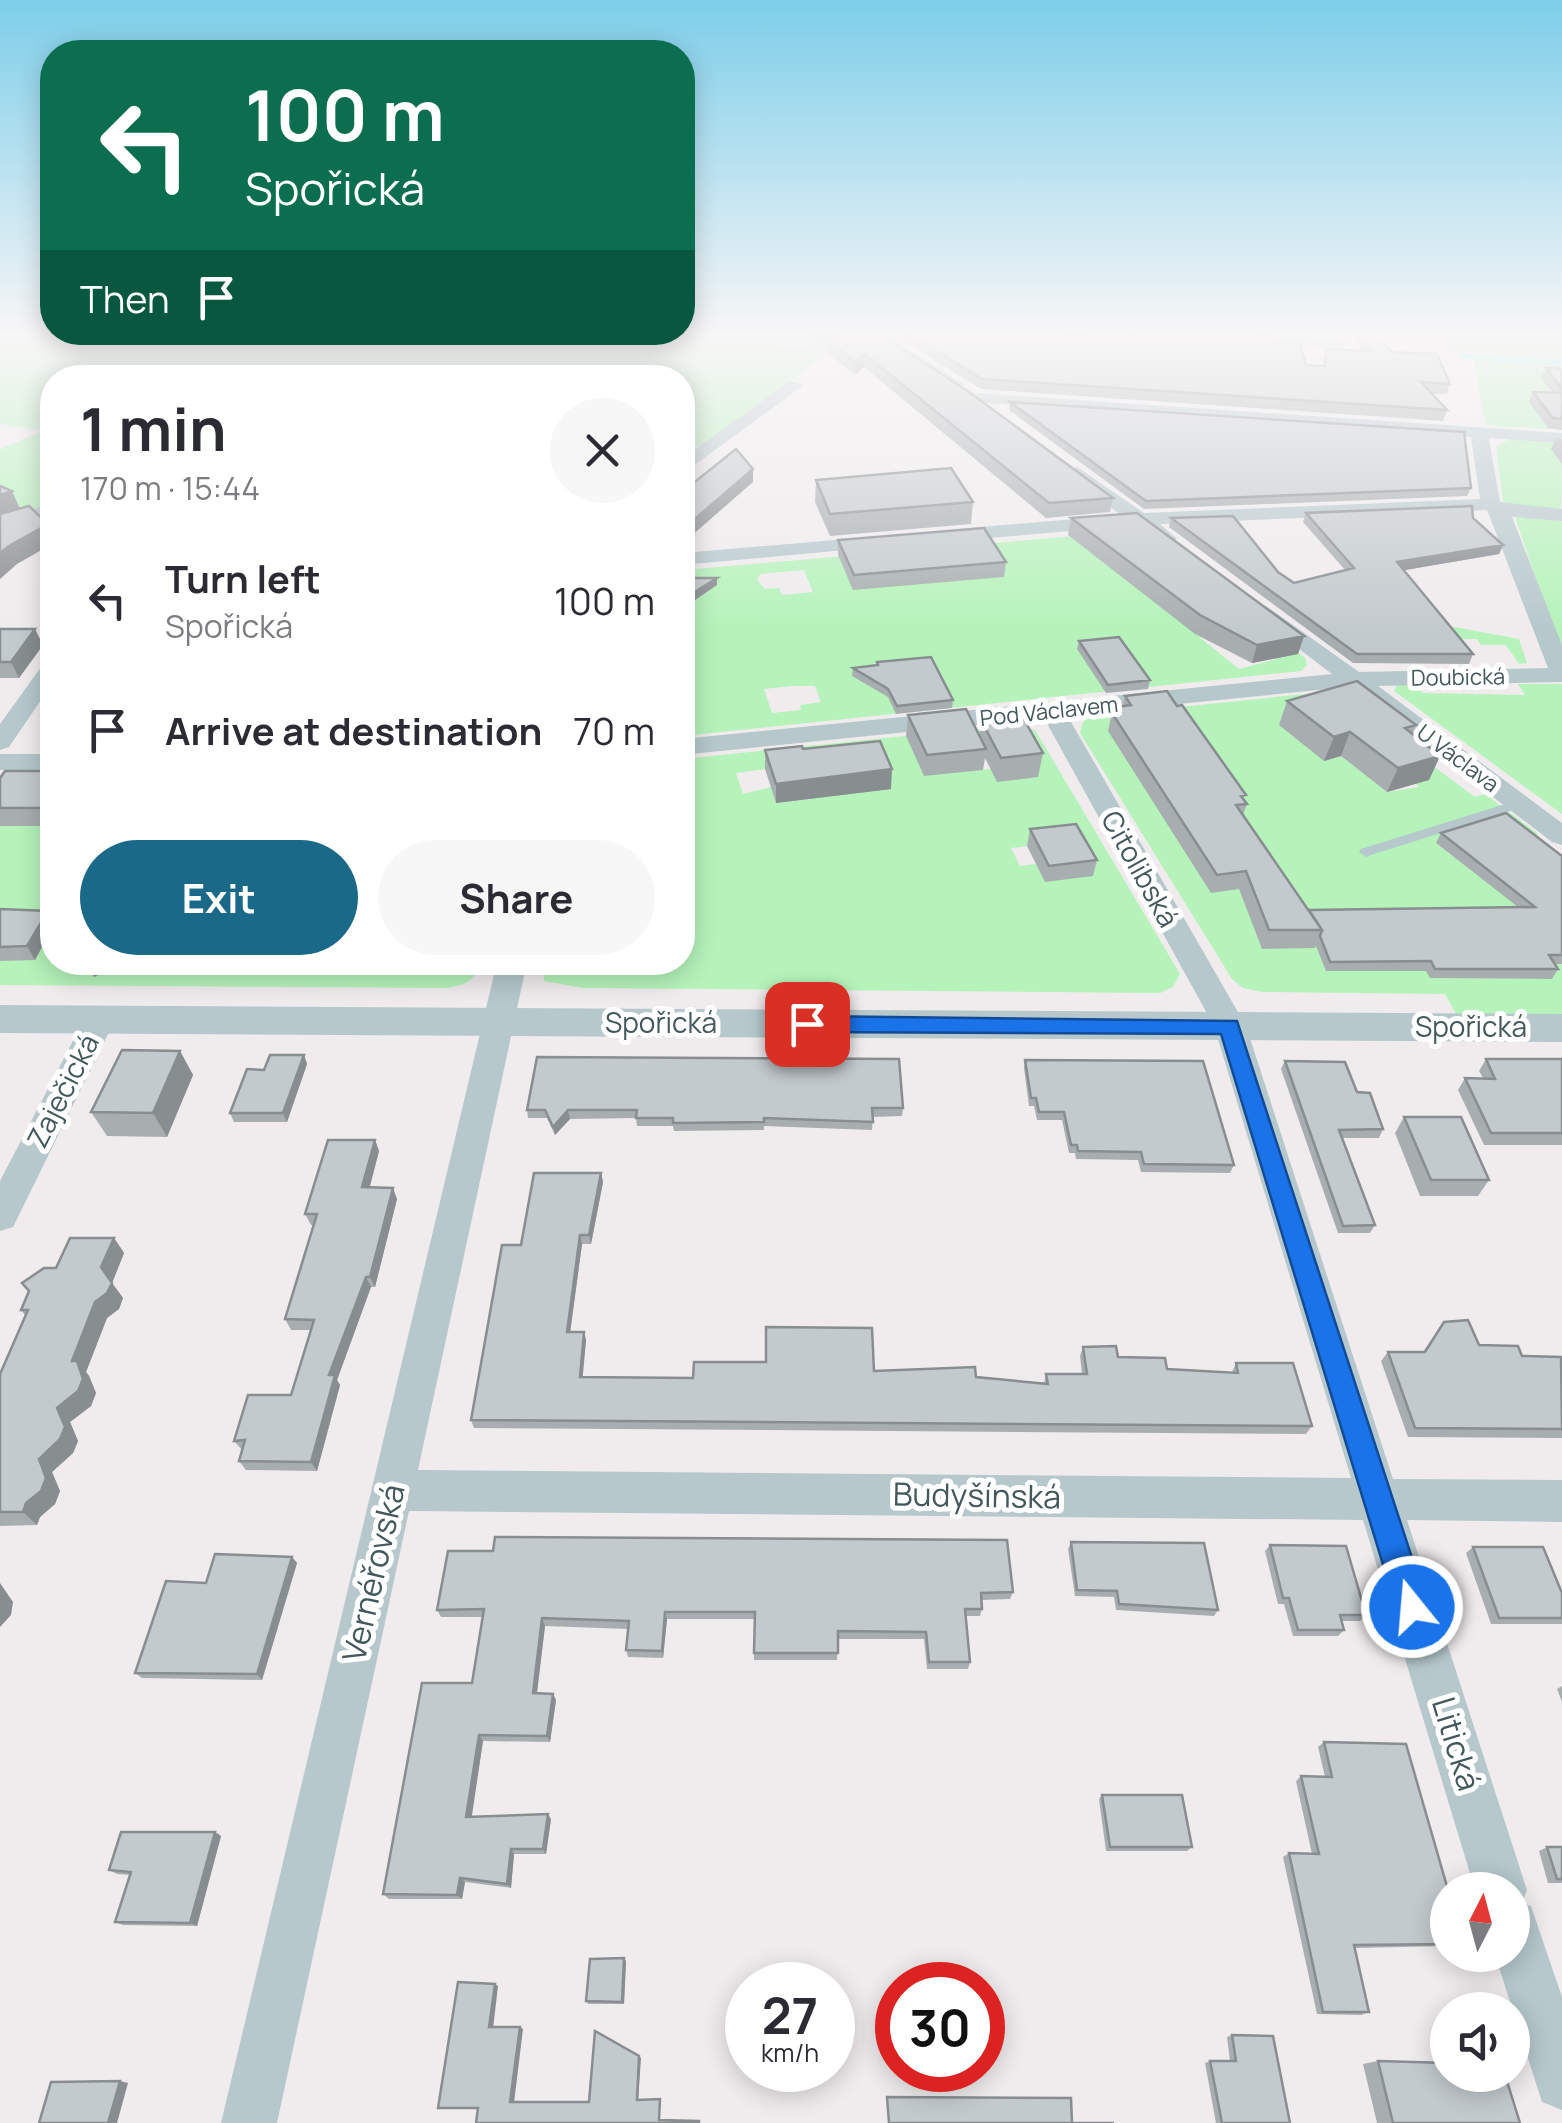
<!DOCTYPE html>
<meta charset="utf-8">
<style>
body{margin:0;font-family:Manrope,sans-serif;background:#f7f7f7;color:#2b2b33;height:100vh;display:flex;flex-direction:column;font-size:38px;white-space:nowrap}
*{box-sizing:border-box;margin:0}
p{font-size:32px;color:#7c7c81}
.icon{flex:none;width:55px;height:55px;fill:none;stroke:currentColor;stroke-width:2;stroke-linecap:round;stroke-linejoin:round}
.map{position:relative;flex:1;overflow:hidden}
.panel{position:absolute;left:40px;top:365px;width:655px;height:610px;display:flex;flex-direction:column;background:#fff;border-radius:40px;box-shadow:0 5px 25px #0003}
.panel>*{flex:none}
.top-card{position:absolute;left:40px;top:40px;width:655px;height:305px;border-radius:40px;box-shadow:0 5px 25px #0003;background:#0b6e4f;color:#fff;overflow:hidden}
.needle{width:65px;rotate:6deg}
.controls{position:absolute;left:1430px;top:1872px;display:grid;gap:20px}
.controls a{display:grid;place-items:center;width:100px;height:100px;border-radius:50%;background:#fff;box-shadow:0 5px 25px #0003;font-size:50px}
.speed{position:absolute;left:725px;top:1962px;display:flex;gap:20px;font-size:50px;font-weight:700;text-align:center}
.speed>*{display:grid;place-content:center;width:130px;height:130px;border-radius:50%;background:#fff;box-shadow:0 5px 25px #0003;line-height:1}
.speed small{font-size:25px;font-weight:400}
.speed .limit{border:15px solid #d22;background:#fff;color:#111}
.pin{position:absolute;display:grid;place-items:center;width:85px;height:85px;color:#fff;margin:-42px;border-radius:20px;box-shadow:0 5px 15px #0006}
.me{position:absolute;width:110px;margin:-55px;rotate:343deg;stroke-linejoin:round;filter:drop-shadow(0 0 8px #0008)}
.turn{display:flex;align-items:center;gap:35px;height:210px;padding:0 40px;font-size:45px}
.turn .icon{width:130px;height:130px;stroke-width:2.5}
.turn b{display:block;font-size:70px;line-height:85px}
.then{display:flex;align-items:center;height:95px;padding:0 40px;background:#0003;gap:20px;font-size:38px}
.round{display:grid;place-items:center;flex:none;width:105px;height:105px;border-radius:52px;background:#f7f7f7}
.summary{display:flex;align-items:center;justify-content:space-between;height:170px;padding:0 40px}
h1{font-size:60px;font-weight:700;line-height:75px}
.button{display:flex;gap:20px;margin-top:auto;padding:20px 40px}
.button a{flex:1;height:115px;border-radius:60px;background:#1a6988;color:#fff;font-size:40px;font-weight:700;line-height:115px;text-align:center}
.button a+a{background:#f7f7f7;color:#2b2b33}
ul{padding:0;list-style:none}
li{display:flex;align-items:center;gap:30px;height:130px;padding:0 40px}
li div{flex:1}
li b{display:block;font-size:38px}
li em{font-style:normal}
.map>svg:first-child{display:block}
</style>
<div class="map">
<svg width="1562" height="2123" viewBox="0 0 1562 2123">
<rect width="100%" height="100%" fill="#f0eced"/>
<path fill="#b5f3ba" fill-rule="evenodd" d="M0,333H626L842,339L722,437L683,452L682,378H52V503L0,519V449L43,431L0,424Z
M1454,333H1562V360L1447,350Z
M1473,358L1562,364V430L1486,425Z
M1510,438L1562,442L1552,450L1562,463L1561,510L1507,505L1503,501L1496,447Z
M1515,517L1562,521V656Z
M1121,532L1142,536L1305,658L1307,665L1301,671L683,736V570ZM804,570L813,592L782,595L779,588L765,589L757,580L760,574ZM1167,611L1276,658L1277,659L1239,669ZM792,686H815L821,702L800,705L801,710L772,713L764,689Z
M1449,626L1519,639L1527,663L1519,664L1506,645H1481L1477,639H1459Z
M1399,682H1411L1423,693L1525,695L1518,684H1562V814L1394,691Z
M1324,692L1336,694L1475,797L1485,794L1537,833L1539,844H1437L1521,909L1430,978L1551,979L1544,964H1562V1014H1456L1445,994L1262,992L1243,988L1232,979L1080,733L1084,719L1093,716ZM1305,729L1416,784L1419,787L1387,792L1341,756L1324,761L1320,740L1300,742Z
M1011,725L1035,730L1180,974L1173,987L1160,993L583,988L544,981L543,963L639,966L682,962L683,759ZM1018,740L990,769L961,772L945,750ZM773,768L807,783L812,799L776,803L771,787L743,794L736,773ZM1075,840L1046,882L1036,864L1020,866L1011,848Z
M52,809V921L0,958V826Z
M42,947H52V962L480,963C474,982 465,985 447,988L0,985V960H34Z"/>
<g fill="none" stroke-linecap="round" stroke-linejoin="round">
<path stroke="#7df5ea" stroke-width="6" d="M1461,356L1562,363"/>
<path fill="#b6c8cc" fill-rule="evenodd" d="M853,333H863L845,347L781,354L777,351L843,342Z
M1518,800L1525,804L1523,807L1371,855L1366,857L1359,852L1361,849Z"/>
<path fill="#b6c8cc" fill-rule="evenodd" d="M864,333H884L965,385L951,389Z
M1203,333L1342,338L1350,343L1342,348L1211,338Z
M790,381L804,385L682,474V459Z
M976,393L1562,433V443L1489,438L1500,502L1562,509V521L1512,517L1562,645V682L1378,686L1562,823V845L1552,842L1349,687L1067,715L1246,1026L1393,1479L1562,1480V1522L1407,1520L1527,1890L1522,1903L1531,1906L1562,1997V2110L1542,2102L1495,1955H1512V1890H1475L1363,1520L409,1511L277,2123H221L497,962H527L418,1470L1351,1478L1214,1026L1044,718L682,755V739L1332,674L1258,618L1255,613L1266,606L1359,672L1548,668L1487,510L1160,524L1177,539L1167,545L1136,525L946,542L936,536L946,530L1121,515L1070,477L1068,473L1077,467L1144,513L1480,499L1471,437L970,402L967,398Z
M52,503V515L0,532V519Z
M882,536L889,538L892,542L889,546L682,565V553Z
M52,661V684L9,747L0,750V724L44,663Z
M0,754H52V770H0Z
M99,1009L110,1012L115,1020L13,1227L0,1231V1181L88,1012Z"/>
<path fill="#b6c8cc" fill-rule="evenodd" d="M0,1005L1562,1014V1042L0,1033Z"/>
</g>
<path fill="#a8aeb0" d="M848,333L842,338L1113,498L1110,512L1046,518L864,367L855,375L828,353V340L815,342L807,335L765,334Z
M890,333H1050L1115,339L1276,342L1306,365L1323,366L1326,349L1361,350L1354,333H1375L1392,352L1450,384L1447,394H1431L1447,410L1443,421L981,389Z
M1546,368L1562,369V430L1548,428L1529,402L1533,392H1552L1541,378Z
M1010,402L1471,488L1467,496L1144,509L1009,410Z
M1556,438L1562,439V464L1551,449Z
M816,480L973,502L971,524L830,536L815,502Z
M1306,513L1473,518L1503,545L1499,554L1404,570L1473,654L1469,664L1353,663L1169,527L1171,518L1278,572L1294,583L1345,570L1303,522Z
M1071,518L1304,636L1298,654L1252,663L1195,634L1068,535Z
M838,540L1006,562L1004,577L853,590L838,555Z
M0,629L43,645L19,678H0Z
M1079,641L1150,680L1148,689L1106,693L1077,649Z
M877,662L953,700L952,708L896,714L888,697L852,676L853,668L876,665Z
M1125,696L1244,800L1247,804L1243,815L1309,910L1518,907L1436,843L1441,833L1562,856V964H1555L1558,969L1552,979L1430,978L1426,971H1326L1316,946L1315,948L1262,949L1239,889L1211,893L1108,731L1112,713H1115L1117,707L1122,706Z
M1287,701L1416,725L1412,733L1440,756L1429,780L1387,792L1341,756L1324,761L1279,725Z
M52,702V725L46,711Z
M908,715L979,735L981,720L1043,753L1038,777L997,782L985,758L983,770L924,776L906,736Z
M803,749L891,789L776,803L765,769V750Z
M52,771V826H0V778Z
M1030,829L1097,860L1093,876L1045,882L1027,846Z
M0,909L48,911L35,960L0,961Z
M383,962H448L447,965L384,964Z
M576,962H639L635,966H576Z
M180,1051L193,1075L167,1137L107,1136L91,1112Z
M304,1055L307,1064L287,1122H234L230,1113L264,1070Z
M1486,1059H1562V1145H1484L1458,1090L1465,1078H1483L1479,1071Z
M1025,1060L1234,1165L1230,1173L1141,1172L1138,1160L1076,1159L1075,1153H1069L1062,1120H1037L1034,1106H1029L1024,1068Z
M1285,1061L1357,1092L1383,1129L1379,1138H1342L1375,1225L1370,1233H1338L1281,1069Z
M903,1108L902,1116L873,1117L872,1130L764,1126V1130L674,1131L673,1126H637L636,1118L570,1119L555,1135L547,1118H528L527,1110Z
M1404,1117L1489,1180L1478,1196H1420L1395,1133Z
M375,1140L379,1151L369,1188L397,1199L375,1287H371L337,1380L340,1385L317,1471L246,1470L239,1461L242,1450L234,1441L291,1395L311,1330H291L285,1319L313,1225H311L305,1214Z
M601,1173L603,1182L591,1244H582L570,1332H584L586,1340L582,1377L693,1378L874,1371L976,1377L1044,1384L1046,1374H1082L1080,1356L1083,1347L1167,1369L1232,1372L1236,1363L1312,1426L1306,1434L474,1428L471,1420L521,1245Z
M114,1238L124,1253L112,1283L123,1298L119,1309L107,1318L86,1372L89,1376L96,1393L91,1406L70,1422L78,1441L73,1453L52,1472L60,1491L55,1504L40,1517L37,1525L0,1526V1374L25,1315L21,1310L56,1268Z
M1444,1322L1479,1345L1522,1356L1562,1360V1438L1408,1437L1381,1361L1388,1352H1423Z
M1071,1542L1218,1610L1214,1616L1116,1610L1114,1597L1075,1596L1068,1549Z
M1270,1545L1366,1615L1360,1621H1342L1344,1630L1338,1636H1293L1284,1604H1278L1265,1551Z
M1473,1547L1562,1593V1624H1491L1466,1553Z
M292,1557L297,1563L262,1680L142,1678L135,1673L206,1583Z
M1013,1592L1010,1599L982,1600V1609L980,1616H966L970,1662L968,1669H927L924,1639H838L837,1660H754V1619H667L663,1658L628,1657L626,1650L628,1629L545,1626L537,1693L553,1694L556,1700L550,1742L483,1741L471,1816L551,1819L546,1854H514L511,1888L465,1882L462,1899H389L383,1894L472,1683L483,1617H441L437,1610Z
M1562,1686V1702L1557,1689Z
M1324,1742L1448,1890V1946L1355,1948L1369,2012L1361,2015L1317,2014L1283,1857L1289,1853L1312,1854L1296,1781L1301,1776L1325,1777L1318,1747Z
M1102,1795L1192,1847L1187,1851H1106L1099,1799Z
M215,1832L221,1836L197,1926L123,1925L115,1922L130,1875L117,1874L109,1870Z
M1547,1847H1562V1883H1548L1539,1851Z
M626,1961L624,2004H588L586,2001Z
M1232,2035L1290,2123H1216L1205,2063L1210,2061H1230L1227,2037Z
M1378,2061L1520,2123H1377L1363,2064Z"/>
<path fill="#888d90" d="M816,333H848L841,338L815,342Z
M865,354L864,367L855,375V362Z
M753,469V482L682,544V530Z
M12,491L20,509L0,516V495Z
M48,524L52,535V544L17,564L0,579V553L9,546Z
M1503,545L1499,554L1394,572L1397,562Z
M717,578V585L682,609V600Z
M35,629L43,645L19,678L11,662Z
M1304,636L1298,654L1252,663L1257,645Z
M1350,732L1341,756L1324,761L1334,737Z
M1440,756L1429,780L1387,792L1398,768Z
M892,769L891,789L776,803V784Z
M48,911L52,918V929L35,960L27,946Z
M86,962H127L94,977Z
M180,1051L193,1075L167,1137L153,1113Z
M304,1055L307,1064L287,1122L283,1113Z
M568,1110L570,1119L555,1135L553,1127Z
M375,1140L379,1151L367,1198L362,1187Z
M601,1173L603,1182L591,1244L589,1235Z
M393,1188L397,1199L375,1287L370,1277Z
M580,1235L582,1244L569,1341L567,1332Z
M114,1238L124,1253L112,1283L123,1298L119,1309L107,1318L86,1372L89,1376L96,1393L91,1406L70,1422L78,1441L73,1453L52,1472L60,1491L55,1504L40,1517L37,1525L23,1512L101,1267Z
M366,1277L371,1287L337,1380L340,1385L317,1471L311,1462L329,1375Z
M584,1332L586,1340L582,1385L580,1377Z
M292,1557L297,1563L262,1680L257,1674Z
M0,1583L13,1602L11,1615L0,1627Z
M665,1612L667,1619L663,1658L662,1651Z
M542,1618L545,1626L536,1700L533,1693Z
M553,1694L556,1700L550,1742L547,1736Z
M479,1735L483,1741L471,1822L466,1817Z
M548,1814L551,1819L546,1854L543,1849Z
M215,1832L221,1836L197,1926L190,1923Z
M511,1849L514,1854L511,1888L507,1884Z
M460,1878L465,1882L462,1899L457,1895Z
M624,1958L626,1961L624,2004L622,2002Z
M495,1984L498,1986L493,2029L489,2027Z
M520,2027L523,2029L514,2103L510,2102Z
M639,2056L641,2058L638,2102L637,2100Z
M120,2081L128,2083L117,2123H108Z"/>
<path fill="#c3cacd" stroke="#888d90" stroke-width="2.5" d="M853,333H878L969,392L1113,498L1049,503L865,354L855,362L828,340L848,337Z
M907,333H1050L1115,339L1140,333H1238L1274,336L1276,342L1300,344L1306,365L1325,366L1326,349L1369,351L1362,333H1375L1392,352L1437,354L1450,384L1421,382L1447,410L982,379Z
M1546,368L1562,369V389Z
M1533,392L1562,393V419L1553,418Z
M1010,402L1464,432L1471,488L1146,501Z
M736,449L753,469L682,530V492Z
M951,468L973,502L830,514L816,480Z
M0,486L12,491L0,495Z
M29,506L48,524L9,546L0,553V514Z
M1472,506L1473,518L1503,545L1397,562L1473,654H1357L1171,518L1233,516L1278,572L1294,583L1354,568L1306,513Z
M1137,513L1304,636L1257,645L1200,615L1071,518Z
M984,528L1006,562L854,575L838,540Z
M682,578H717L682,600Z
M0,629H35L11,662H0Z
M1119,637L1150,680L1108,685L1079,641Z
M931,657L953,700L897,706L888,689L853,668L878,665L877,662Z
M1357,681L1416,725L1405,728L1440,756L1398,768L1350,732L1334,737L1287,701Z
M1167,691L1177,706L1182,705L1246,795L1241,796L1247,804L1236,805L1322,930H1269L1246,871L1217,875L1112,713L1121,712L1117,707L1131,705L1125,696Z
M52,702V711H46Z
M966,709L986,749L927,755L908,715Z
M1022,716L1043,753L1001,758L981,720Z
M880,741L892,769L776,784L765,750L802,746L803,749Z
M5,771H52V808H0V778Z
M1506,813L1562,856V955H1549L1558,969H1435L1431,961L1330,962L1320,936L1322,930L1309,910L1535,907L1441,833Z
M1076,824L1097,860L1049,866L1030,829Z
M0,909L48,911L27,946L0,947Z
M122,1050L180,1051L153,1113L91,1112Z
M270,1055H304L283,1113H230L247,1069L264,1070Z
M537,1057L899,1059L903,1108H872L873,1122L764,1118V1122L673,1123V1118H636L637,1110H568L553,1127L545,1110H527Z
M1486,1059H1562V1133H1491L1465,1078L1495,1079Z
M1025,1060L1203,1061L1234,1165L1144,1164L1141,1152L1078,1151L1077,1145H1071L1064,1112H1039L1036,1098H1031Z
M1285,1061L1345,1062L1357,1092L1370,1093L1383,1129L1339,1130L1375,1225L1343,1226Z
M1404,1117H1461L1489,1180H1431Z
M328,1140H375L362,1187L393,1188L370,1277H366L329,1375H335L311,1462L239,1461L245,1440L234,1441L248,1395H291L314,1320L285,1319L317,1214H305Z
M534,1173H601L589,1235H580L567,1332H584L580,1377L693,1378L694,1362H766V1327L872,1328L874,1371L975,1367L976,1377L1048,1384L1046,1374H1087L1083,1347L1116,1346L1118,1357L1165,1358L1167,1369L1238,1373L1236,1363H1293L1312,1426L471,1420L502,1245H521Z
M70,1238H114L101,1267L112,1283L107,1293L95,1302L72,1361H77L83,1379L78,1391L57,1408L65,1427L60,1439L39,1459L46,1478L41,1491L26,1503L23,1512H0V1374L28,1310H21L29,1291L22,1283L44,1268H56Z
M1468,1320L1479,1345L1518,1346L1522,1356L1561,1357L1562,1429L1415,1428L1388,1352H1425L1444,1322Z
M495,1537L1007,1540L1013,1592L981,1593L982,1609H965L970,1662H929L926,1632L838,1631V1653H754L755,1612H665L662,1651L626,1650L629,1621L542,1618L533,1693L553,1694L547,1736L479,1735L466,1817L548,1814L543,1849H511L507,1884L460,1878L457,1895L383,1894L422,1683H472L484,1609L437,1610L448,1551H493Z
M1071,1542L1204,1543L1218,1610L1119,1604L1117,1591L1077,1590Z
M1270,1545L1346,1546L1366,1615H1340L1344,1630H1298L1289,1598H1283Z
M1473,1547H1543L1562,1593V1618H1499Z
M215,1554L292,1557L257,1674L135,1673L166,1581L206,1583Z
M1324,1742L1406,1744L1448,1890V1944L1354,1945L1369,2012H1323L1289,1853L1319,1854L1301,1776L1332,1777Z
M1102,1795H1182L1192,1847H1110Z
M121,1832H215L190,1923L115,1922L131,1872L109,1870Z
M1547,1847H1562V1879H1557Z
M624,1958L622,2002L586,2001L590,1959Z
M458,1982L495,1984L489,2027H520L510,2102H589L595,2031L639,2056L637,2100L660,2099L659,2120L699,2121V2123H476L478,2108H438Z
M1232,2035L1273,2036L1290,2123H1222L1210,2061H1236Z
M1378,2061L1448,2063V2075H1505L1520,2123H1393Z
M120,2081L108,2123H39L51,2082Z
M887,2097L1071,2098L1072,2123H1114H889Z"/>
<linearGradient id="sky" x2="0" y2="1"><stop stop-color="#7dcee9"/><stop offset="0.53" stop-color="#f8f6f7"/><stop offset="1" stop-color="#f8f6f7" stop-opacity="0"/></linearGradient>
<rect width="1562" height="631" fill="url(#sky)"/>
<path fill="#1a73e8" stroke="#114b97" stroke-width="2.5" d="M807,1016L1237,1021L1428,1607L1423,1618L1412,1623L1401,1618L1396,1607L1221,1034L807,1032L796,1024Z"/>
<g text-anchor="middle" stroke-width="10" stroke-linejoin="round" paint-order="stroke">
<g font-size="22" fill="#43585c" stroke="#fff">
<text transform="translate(1458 677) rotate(-1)" y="8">Doubická</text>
<text transform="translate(1049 711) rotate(-6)" y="8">Pod Václavem</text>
<text transform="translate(1458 758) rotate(37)" y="8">U Václava</text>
</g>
<g font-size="28" fill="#43585c" stroke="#fff">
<text transform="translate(1140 869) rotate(61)" y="10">Citolibská</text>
<text x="661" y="1033">Spořická</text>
<text x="1471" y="1037">Spořická</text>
<text transform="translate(63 1091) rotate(-63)" y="10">Zaječická</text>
</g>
<g font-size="32" fill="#43585c" stroke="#fff">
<text transform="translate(977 1496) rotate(1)" y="11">Budyšínská</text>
<text transform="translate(374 1573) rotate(-77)" y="11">Vernéřovská</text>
<text transform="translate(1456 1744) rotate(73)" y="11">Litická</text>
</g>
</g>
</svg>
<div class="controls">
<a><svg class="needle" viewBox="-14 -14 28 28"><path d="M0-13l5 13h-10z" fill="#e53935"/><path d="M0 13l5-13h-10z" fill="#7c7c81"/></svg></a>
<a><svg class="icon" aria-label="sound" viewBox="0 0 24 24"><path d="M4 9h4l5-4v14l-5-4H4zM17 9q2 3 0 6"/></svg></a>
</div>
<div class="speed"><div>27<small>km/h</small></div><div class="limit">30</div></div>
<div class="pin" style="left:807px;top:1024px;background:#d93025"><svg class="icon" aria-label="arrive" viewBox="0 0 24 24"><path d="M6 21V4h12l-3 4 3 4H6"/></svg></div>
<svg class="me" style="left:1412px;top:1607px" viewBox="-20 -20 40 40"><circle r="17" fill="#1a73e8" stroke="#fff" stroke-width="3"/><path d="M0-11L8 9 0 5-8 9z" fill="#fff"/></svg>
<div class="top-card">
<div class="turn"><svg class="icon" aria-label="left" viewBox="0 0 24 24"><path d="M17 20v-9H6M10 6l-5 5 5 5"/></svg><div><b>100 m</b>Spořická</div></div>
<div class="then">Then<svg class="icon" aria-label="arrive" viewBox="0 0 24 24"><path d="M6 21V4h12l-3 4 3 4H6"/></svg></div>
</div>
<section class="panel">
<div class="summary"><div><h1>1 min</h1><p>170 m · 15:44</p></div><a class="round"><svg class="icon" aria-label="close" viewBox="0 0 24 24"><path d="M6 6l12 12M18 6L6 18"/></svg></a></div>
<ul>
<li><svg class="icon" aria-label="left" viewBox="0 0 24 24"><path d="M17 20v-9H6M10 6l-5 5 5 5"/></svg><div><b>Turn left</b><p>Spořická</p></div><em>100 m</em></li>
<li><svg class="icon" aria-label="arrive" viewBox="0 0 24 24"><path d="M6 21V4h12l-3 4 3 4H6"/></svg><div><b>Arrive at destination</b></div><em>70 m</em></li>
</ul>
<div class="button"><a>Exit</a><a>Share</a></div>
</section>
</div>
